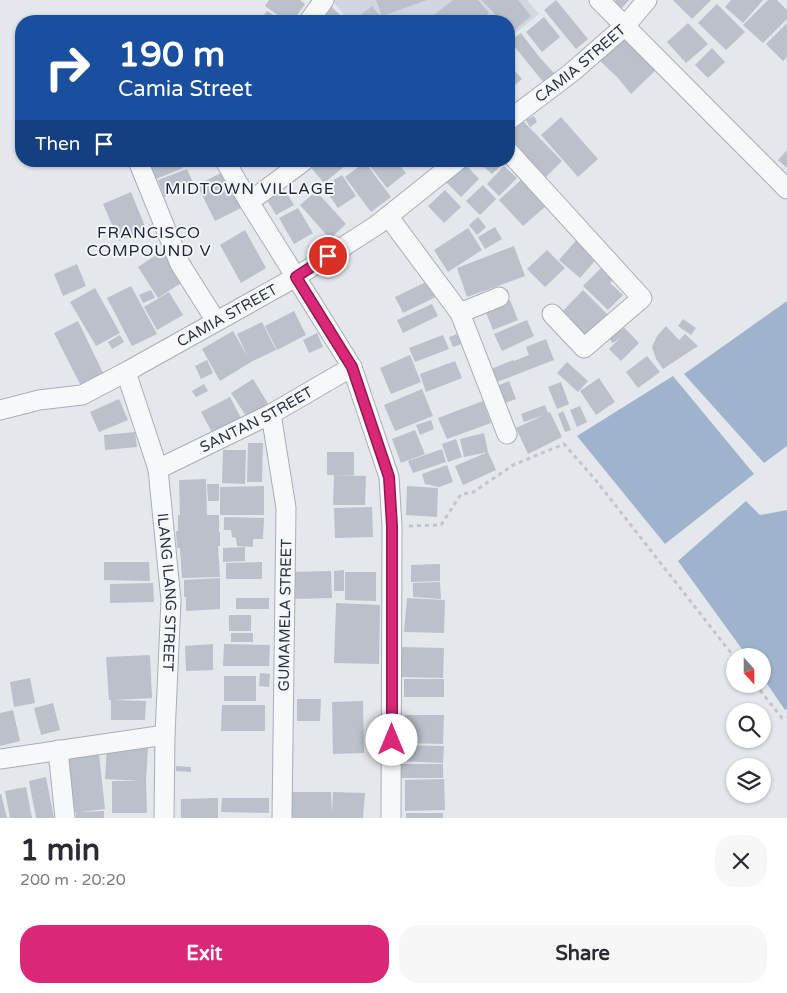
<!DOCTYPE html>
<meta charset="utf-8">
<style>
body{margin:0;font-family:"Varela Round",sans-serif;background:#f7f7f7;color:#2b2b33;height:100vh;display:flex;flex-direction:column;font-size:19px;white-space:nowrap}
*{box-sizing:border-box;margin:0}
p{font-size:16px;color:#7c7c81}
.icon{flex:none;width:28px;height:28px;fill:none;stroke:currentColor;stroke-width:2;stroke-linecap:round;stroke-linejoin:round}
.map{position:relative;height:818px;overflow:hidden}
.details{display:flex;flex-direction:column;background:#fff;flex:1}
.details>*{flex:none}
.hud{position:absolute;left:15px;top:15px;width:500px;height:152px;border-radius:20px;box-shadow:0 1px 4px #0004;background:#1a4fa0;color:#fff;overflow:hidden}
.needle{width:32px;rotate:159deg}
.controls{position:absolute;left:726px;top:648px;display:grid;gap:10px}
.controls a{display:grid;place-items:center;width:45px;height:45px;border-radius:50%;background:#fff;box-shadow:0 1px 4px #0004;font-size:25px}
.pin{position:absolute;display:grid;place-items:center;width:42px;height:42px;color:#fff;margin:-21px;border:2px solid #fff;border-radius:50%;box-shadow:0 1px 5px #0007}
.me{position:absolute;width:55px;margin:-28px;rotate:0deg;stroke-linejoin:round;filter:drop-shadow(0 0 4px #0008)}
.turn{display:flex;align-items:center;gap:18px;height:105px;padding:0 20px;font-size:22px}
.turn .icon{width:65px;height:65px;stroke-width:2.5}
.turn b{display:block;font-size:35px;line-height:42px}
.then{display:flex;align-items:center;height:48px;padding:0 20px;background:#0003;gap:10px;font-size:19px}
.round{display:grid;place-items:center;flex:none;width:52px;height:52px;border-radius:20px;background:#f7f7f7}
.headline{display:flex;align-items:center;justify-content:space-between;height:85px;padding:0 20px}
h1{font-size:30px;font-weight:700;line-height:38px}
.primary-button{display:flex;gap:10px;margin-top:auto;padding:10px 20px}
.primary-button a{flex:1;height:58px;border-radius:20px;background:#db2777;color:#fff;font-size:20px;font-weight:700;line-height:58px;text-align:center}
.primary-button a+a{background:#f7f7f7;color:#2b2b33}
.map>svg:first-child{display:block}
</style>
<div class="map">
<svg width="787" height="818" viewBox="0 0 787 818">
<rect width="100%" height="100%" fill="#e4e7ec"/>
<path fill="#d2d6de" d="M332,0H527L539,14L509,38V21H349Z"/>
<path fill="#9fb4cc" d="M787,301V446L764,463L684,374Z
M673,376L754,474L665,544L577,436Z
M746,501L760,515L787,510V709L785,710L763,678L762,656H747L678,561Z"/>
<path fill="#bbc0ca" d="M269,0H300L305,4L293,21H286L265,6Z
M376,0H427L382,16Z
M453,0H478L489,13L479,21H426Z
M482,0H518L531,16L511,33L509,31V21H501Z
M556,0L588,39L576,49L544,10Z
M616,0H629L621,9L614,2Z
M673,0H711L692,19Z
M731,0H763L743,23L725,7Z
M768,0H777L787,10V19L763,43L743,25Z
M329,4L344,19L342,21H311Z
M717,4L745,32L726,50L698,23Z
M372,6L384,21H353Z
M267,11L283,21H260Z
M544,17L560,37L542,52L526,32Z
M688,23L708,44L686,63L667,42Z
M787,23V57L783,61L766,44Z
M521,33L540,58L555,74L544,83L510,41Z
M624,37L657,69L631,94L618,78L600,61Z
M712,48L725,62L708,78L695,65Z
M509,64L522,79L509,90Z
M534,116L537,122L530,127L526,120Z
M561,117L598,159L578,177L541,135Z
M523,121L562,161L545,178L509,142V134Z
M787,150V168L778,160Z
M148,161H180L183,168L156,179Z
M312,161H341L345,166L324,183L308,164Z
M366,161H396L406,173L387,188Z
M489,161H498L502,165L492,174L484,167Z
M365,162L391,197L371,212L345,177Z
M465,164L479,179L461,197L446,182Z
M504,166L517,178L499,196L487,184Z
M187,169L194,185L164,197L158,180Z
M223,172L241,208L215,221L197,185Z
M342,175L356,196L338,208L323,187Z
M521,180L545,207L523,226L499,200Z
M483,185L496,199L480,215L466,201Z
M285,190L294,205L276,215L267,200Z
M445,190L461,207L444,223L428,206Z
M316,191L346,224L330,239L300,205Z
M131,192L146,229L119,241L103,204Z
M298,208L313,233L294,244L279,218Z
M478,217L486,227L477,235L469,225Z
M495,227L502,239L485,249L478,237Z
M468,228L482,250L448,272L434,250Z
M245,230L266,268L241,283L220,245Z
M579,237L600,255L580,278L559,260Z
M514,246L525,276L467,297L457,268Z
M164,250L184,281L158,298L138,267Z
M547,250L565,268L545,287L527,269Z
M606,263L618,275L610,283L623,295L608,310L583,286Z
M77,264L86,286L63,296L54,274Z
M430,280L438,296L403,313L395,297Z
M131,286L157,334L132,346L107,298Z
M95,288L120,333L96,346L70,302Z
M151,290L155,298L143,303L139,295Z
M583,290L608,315L586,337L562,312Z
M169,292L183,315L157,330L144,307Z
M510,300L518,320L493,330L485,310Z
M432,304L438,316L403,333L397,320Z
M294,311L306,335L277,350L265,326Z
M683,319L696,328L691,335L678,326Z
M527,320L534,336L502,351L494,334Z
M78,321L104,375L81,386L54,333Z
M618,321L639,343L621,361L609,349L621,337L613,343L604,333Z
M262,322L276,350L251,362L220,381L202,349L233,331L248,357L237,334Z
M666,326L679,340L685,334L698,346L663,369L656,359L652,347L657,336Z
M317,333L323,347L309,353L303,340Z
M457,334L461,344L453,347L449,337Z
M120,335L124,342L112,349L108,342Z
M443,335L449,349L415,362L409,348Z
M546,339L554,360L497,382L491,369L513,360L514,361L529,355L526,347Z
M410,355L421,382L391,394L380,368Z
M647,356L660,372L638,388L626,372Z
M207,360L213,373L201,379L195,366Z
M455,361L462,378L426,392L420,374Z
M567,362L588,381L578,392L557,373Z
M599,378L615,402L596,415L580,391Z
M253,379L269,405L248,419L231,393Z
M509,381L516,399L503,404L497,386Z
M561,382L569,404L557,409L548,387Z
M204,384L208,391L196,397L192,391Z
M422,389L433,416L395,431L384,405Z
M230,397L241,418L213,434L201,412Z
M119,399L128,420L99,432L90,412Z
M483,401L491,423L447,439L438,418Z
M545,405L548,413L550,412L562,437L528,454L516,428L544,415L524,422L521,414Z
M580,406L587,422L577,427L570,410Z
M563,411L571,430L565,432L558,414Z
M431,420L434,429L420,435L416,425Z
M415,430L425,454L401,463L392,439Z
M135,432L137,447L105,450L104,435Z
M484,433L488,452L464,457L460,439Z
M456,439L462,457L448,462L442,444Z
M248,443H263L262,482H247Z
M442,449L446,462L413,473L408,461Z
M223,450H246L245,484L222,483Z
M327,452H354V475H335L366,476L365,505H333L334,475H327Z
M488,452L496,470L463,485L455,466Z
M447,465L453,482L439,487L425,484L422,474Z
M206,479L207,515H219V532H220V546H218L220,577L182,578L180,548H177L176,531H178V515H180L179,480Z
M207,484H219V501H208Z
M264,486V515H220V487Z
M407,486L438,488L437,517L406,515Z
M372,507L373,537L335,538L334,508Z
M224,517L264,518L263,539H253V547L237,546L236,538L232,537L231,530H224Z
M245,547V561L223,562V548Z
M104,562H149L150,581L104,580Z
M262,562V579H226V563Z
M440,564V581L411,582V565Z
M344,570V591H334V571Z
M331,571L332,598L292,599L291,572Z
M345,572H376V601L345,600Z
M220,578V609L186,611V597H192H184V580Z
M440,582L441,599L413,597V583Z
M153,583L154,602L110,603V584Z
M236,598H269V609H236Z
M407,598L445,600L444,633L404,632Z
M336,603L380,605L379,664L334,663Z
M229,615H251V631H229Z
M231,633H253V642H231Z
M213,644V670L186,671L185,646Z
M224,644L270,645L269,666H223Z
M401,647L444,648L443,678L400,677Z
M150,655L152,698L113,700L146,701L145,720H111V700H109L106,657Z
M260,673L270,674L269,687L259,686Z
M224,676H256V701H224Z
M30,678L35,703L14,707L10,682Z
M404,679H444V697H404Z
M297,699H321L320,721H297Z
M363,701L364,753L333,754L332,702Z
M53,703L60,730L41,735L34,708Z
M222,705H265V731H221Z
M13,710L20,741L0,746V713Z
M405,715H444L443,744L405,743Z
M107,745L148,748L146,781L147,813H112V781H141L105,779Z
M400,745L444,746L443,763L399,761Z
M99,754L105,809L80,812L104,811V818H76V812H74L68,757Z
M401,764H443V778H401Z
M176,766L191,767V772L176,771Z
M46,777L54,818H36L29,781Z
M444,779L445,810L405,811V780Z
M26,787L32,818H10L5,791Z
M287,792H331L332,814L333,792L365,793L363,818H287Z
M0,794H1L7,818H0Z
M218,798V818H181V799Z
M222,798H269V813L221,812Z
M406,813H443V818H406Z"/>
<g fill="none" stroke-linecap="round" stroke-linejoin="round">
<defs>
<g id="minor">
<path d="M599,0L787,189"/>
<path d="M309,21L324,0"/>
<path id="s1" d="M509,120L571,73L625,26L647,0"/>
<path d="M509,152L642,298L584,348L552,314"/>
<path d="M138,161L180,264L216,321"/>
<path d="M225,161L249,202L352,367L389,477L392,526L391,818"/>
<path d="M249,202L304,161"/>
<path d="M388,216L460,313L507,434"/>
<path d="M460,313L499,297"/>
<path id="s2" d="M126,372L158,469L171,600L165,735L164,818"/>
<path id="s3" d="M0,410L39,400L82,395L126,372L296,277L377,225L457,161"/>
<path d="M271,414L286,508L282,818"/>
<path id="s4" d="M158,469L271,414L352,367"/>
<path d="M58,750L65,818"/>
<path d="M0,759L165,735"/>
</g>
</defs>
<use href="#minor" stroke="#a9aeb7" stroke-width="21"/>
<path stroke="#c2c5cb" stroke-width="3" stroke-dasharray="4 4" stroke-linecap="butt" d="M409,526L441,525L461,494L472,493L513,465L564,444L594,478L735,658
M755,684L782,718L787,717"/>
<use href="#minor" stroke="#f7f8fa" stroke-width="19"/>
</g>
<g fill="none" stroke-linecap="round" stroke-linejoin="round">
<defs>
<path id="route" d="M328,256L296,277L352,367L389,477L392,526V740"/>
</defs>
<use href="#route" stroke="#8e194d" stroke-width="12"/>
<use href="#route" stroke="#db2777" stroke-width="9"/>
</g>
<g text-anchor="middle" stroke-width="4" stroke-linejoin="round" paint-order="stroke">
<g font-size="15" fill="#2b3445" stroke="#f4f6f9">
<text dy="5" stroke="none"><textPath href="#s1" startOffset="91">CAMIA STREET</textPath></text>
<text dy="5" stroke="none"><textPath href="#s3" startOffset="249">CAMIA STREET</textPath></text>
<text dy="5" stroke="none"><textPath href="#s4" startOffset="110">SANTAN STREET</textPath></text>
<text dy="5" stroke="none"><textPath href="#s2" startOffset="226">ILANG ILANG STREET</textPath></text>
<text transform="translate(285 615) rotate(-89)" y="5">GUMAMELA STREET</text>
</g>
<g font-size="16" letter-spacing="1" fill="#1d2536" stroke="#f4f6f9">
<text x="250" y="194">MIDTOWN VILLAGE</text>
<text x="149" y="238">FRANCISCO<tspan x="149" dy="18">COMPOUND V</tspan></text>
</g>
</g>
</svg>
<div class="controls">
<a><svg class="needle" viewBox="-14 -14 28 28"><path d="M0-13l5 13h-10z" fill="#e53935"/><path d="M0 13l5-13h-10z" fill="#7c7c81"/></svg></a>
<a><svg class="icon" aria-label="search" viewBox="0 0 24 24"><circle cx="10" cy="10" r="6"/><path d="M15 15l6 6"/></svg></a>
<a><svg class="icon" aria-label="layers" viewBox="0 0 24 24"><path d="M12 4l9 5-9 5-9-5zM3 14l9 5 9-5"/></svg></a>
</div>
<div class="pin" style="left:328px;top:256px;background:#d93025"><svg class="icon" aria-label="arrive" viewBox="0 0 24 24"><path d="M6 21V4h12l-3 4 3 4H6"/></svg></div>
<svg class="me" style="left:392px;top:740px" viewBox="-20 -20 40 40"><circle r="19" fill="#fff"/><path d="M0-13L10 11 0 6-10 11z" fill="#db2777"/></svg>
<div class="hud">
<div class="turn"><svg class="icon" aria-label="right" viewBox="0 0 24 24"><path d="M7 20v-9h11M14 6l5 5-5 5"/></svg><div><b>190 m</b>Camia Street</div></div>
<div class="then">Then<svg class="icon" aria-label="arrive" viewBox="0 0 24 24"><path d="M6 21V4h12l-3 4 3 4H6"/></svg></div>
</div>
</div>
<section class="details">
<div class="headline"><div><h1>1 min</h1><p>200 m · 20:20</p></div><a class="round"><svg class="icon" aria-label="close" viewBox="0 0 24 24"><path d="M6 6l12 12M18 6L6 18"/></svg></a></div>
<div class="primary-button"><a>Exit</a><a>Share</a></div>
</section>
